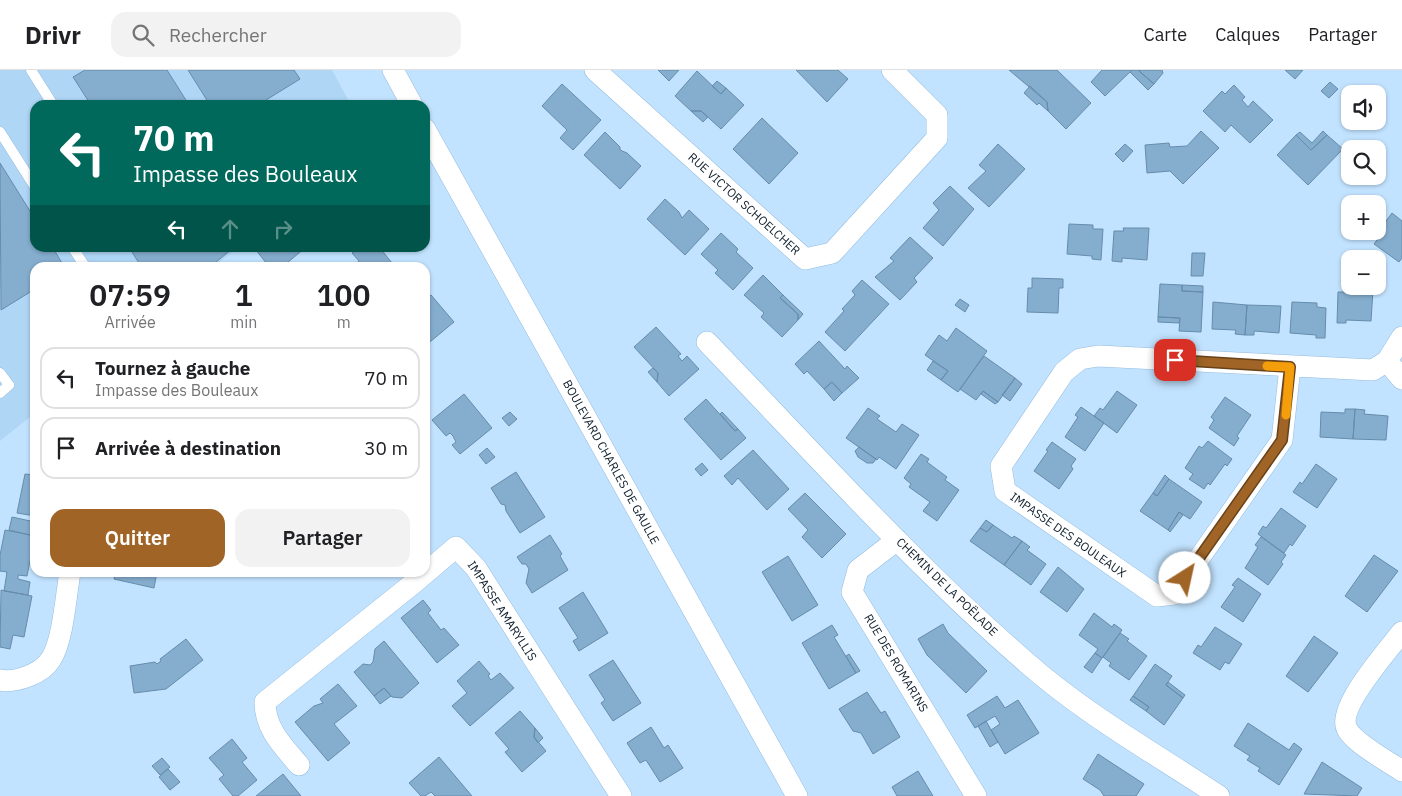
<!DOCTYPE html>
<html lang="fr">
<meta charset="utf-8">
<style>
body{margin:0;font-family:"IBM Plex Sans",sans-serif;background:#f2f2f2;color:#202124;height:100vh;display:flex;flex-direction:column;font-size:19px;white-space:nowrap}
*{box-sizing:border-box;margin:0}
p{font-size:16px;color:#757577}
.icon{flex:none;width:28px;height:28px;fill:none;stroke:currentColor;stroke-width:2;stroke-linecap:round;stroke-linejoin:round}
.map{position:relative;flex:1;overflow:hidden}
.drawer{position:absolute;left:30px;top:192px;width:400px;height:315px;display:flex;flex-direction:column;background:#fff;border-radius:15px;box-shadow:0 1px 4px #0004}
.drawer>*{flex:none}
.guide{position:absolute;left:30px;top:30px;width:400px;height:152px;border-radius:15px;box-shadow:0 1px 4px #0004;background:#00695c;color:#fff;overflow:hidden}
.tools{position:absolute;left:1341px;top:15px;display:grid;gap:10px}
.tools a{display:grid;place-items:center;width:45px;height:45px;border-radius:10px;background:#fff;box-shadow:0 1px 4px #0004;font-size:25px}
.pin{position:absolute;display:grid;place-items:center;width:42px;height:42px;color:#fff;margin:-21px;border-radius:10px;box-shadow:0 2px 8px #0006}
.me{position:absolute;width:55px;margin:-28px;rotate:35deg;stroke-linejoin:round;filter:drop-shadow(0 0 4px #0008)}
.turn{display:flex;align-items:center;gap:18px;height:105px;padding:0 20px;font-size:22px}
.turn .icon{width:65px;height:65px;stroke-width:2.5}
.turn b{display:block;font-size:35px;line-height:42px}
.lanes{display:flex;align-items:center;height:48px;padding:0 20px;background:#0003;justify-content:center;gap:25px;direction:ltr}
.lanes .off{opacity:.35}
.eta{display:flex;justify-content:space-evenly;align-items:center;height:85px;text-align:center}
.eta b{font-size:30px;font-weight:600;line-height:35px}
.button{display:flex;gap:10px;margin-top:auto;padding:10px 20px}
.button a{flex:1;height:58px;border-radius:15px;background:#a06526;color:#fff;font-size:20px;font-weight:600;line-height:58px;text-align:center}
.button a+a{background:#f2f2f2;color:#202124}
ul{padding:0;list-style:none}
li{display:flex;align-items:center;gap:15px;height:62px;margin:0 10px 8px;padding:0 10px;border:2px solid #e0e0e0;border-radius:15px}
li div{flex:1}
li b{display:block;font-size:19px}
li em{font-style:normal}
header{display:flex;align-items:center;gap:30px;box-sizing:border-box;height:70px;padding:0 25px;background:#fff;border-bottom:1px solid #e0e0e0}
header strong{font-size:24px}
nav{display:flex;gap:28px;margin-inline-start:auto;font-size:18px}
.search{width:350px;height:45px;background:#f2f2f2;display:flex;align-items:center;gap:12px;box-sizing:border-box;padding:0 18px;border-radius:15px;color:#757577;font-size:19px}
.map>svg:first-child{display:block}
</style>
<header>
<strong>Drivr</strong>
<div class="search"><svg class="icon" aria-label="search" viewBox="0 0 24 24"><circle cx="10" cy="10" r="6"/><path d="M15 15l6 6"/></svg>Rechercher</div>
<nav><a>Carte</a><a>Calques</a><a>Partager</a></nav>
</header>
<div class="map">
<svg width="1402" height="726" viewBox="0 0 1402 726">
<rect width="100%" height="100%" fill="#c2e3ff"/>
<path fill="#b0d6f6" d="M0,0H332L351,35H35V178H237L213,197L35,198V343L0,371Z"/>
<path fill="#85adce" stroke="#658cac" d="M85,0H167L189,35H91L73,7Z
M188,0H294L300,9L258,35H210Z
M658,0H679L669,11Z
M796,0H838L848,9L827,32Z
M1009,0H1057L1091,33L1066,59L1048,41L1047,32Z
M1102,0H1132L1105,26L1091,12Z
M1132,0H1138L1154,14L1148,20L1130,2Z
M1138,0H1162L1163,3L1154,14Z
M1285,0H1303L1295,9Z
M697,1L721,24L726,18L744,35L721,59L701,41H691L675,26Z
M717,11L726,18L721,24L712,16Z
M1330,12L1338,19L1329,28L1321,21Z
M562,14L601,50L573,80L560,68L567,60L542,36Z
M1234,15L1245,27L1242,30L1248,37L1253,31L1273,50L1250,73L1231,55L1225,62L1203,41L1222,21L1225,24Z
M1030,16L1047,32L1048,41L1039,33L1037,35L1024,23Z
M691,41H701L708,47L703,52Z
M762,48L798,83L769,114L733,79Z
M1201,61L1219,78L1183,114L1170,101L1147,103L1145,75L1169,73L1170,77L1187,76Z
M1323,61L1327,65L1311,80L1296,65L1300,62L1312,73Z
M605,62L620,77V80L627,83L641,96L620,119L584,85Z
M1296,65L1311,80L1327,65L1343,79L1308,115L1277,85Z
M998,74L1025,99L989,137L968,118L986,101L979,95Z
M1125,74L1133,81L1123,92L1115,84Z
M0,93L35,149V178H53L65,198H35V219L1,240Z
M950,116L974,139L943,176L923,158L939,140L933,133Z
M665,129L679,142L682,148L689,140L709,159L685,185L647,149Z
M1392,143L1402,151V188L1399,192L1374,174L1380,166L1377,163Z
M1069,154L1093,155V159H1103L1101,190L1092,189V186L1067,184Z
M1123,158H1149L1147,190L1122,188V192L1112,191L1114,161H1124Z
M721,163L738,179L736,182L753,198L733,220L715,203L718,200L701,184Z
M910,167L933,188L914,208L917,212L900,230L875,207L894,191L890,188Z
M140,178H233L209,198H142L132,182Z
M259,178H305L281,198H270L256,180Z
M359,178H380L396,198H358L355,195L359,191L352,183Z
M1192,183H1205L1203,206H1191Z
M763,205L783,225L780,228L798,244V250L782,267L761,247L764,243L744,225Z
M1032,208L1063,209V218H1059L1058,243L1027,242L1028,218H1032Z
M862,210L889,234L845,281L825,262L844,241L842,239L855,225L852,221Z
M1160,214L1182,215V221L1203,222L1201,262L1179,261L1180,248L1158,247Z
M1182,215L1203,216V222L1182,221Z
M1348,218L1373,220L1371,251L1346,250V253H1337L1338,222H1348Z
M431,225L454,252L425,276V230Z
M783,225L803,244L798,250V244L780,228Z
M960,229L969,235L965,242L955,235Z
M1213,232L1247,235L1245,265L1235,264L1236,260L1212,259Z
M1292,232L1317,233V237L1326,238L1325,268H1316V265L1290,263Z
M1247,235L1281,236L1279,263L1254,261V265H1245Z
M1158,247L1180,248L1179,253L1158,252Z
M656,257L681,284L678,286L682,291L687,286L699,299L669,326L657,312L658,303L634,277Z
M956,258L987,281L958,322L941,310L948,301L925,285L939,265L947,271Z
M819,271L845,299L847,296L859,308L842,323L832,312L824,319L807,301L804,304L795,294Z
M984,286L1015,308L998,332L983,321L976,330L960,319Z
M933,291L948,301L941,310L927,300Z
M653,298L658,303L657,312L648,302Z
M1015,308L1022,314L1010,331L1002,325Z
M832,312L842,323L834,331L824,319Z
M983,321L998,332L995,334L981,324Z
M1117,321L1137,335L1117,363L1094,346L1100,338L1103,340Z
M464,324L492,358L460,384L452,375L456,372L453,366L450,363L446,366L432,350Z
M1225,327L1251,345L1237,366L1239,368L1234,376L1209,358L1214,350L1211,347Z
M706,329L735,361L738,359L746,368L721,390L684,349Z
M1081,337L1104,353L1085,381L1065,367L1078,347L1075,345Z
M868,338L880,346L877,349L896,362L902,354L919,365L896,399L879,387L877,390L846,368Z
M1345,339H1355L1353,369L1320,367L1321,342L1345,343Z
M1355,339L1365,340L1364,344L1388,346L1386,370L1353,369Z
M510,342L517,349L509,356L502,348Z
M722,342L738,359L735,361L720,344Z
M1208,371L1232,389L1227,396L1225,394L1210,415L1208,413L1204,419L1189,409L1193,404L1185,398L1199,376L1202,378Z
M1052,372L1076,389L1071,396L1073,399L1059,419L1034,401L1048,381L1046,380Z
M859,377L876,389L873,393H867L858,387L855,381Z
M487,378L495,387L486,394L479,385Z
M753,380L789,419L767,440L738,408L732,415L724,406Z
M921,384L929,389L927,392L947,407L945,410L959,420L937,451L923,441L930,432L909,417L911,414L904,408Z
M702,393L708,400L701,406L695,399Z
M1316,394L1337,409L1317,438L1293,422L1300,412L1302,414Z
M516,402L545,447L520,463L506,441L505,435L501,434L491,418Z
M25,404L35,405V446L17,443Z
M1165,405L1169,409L1157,426L1153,423Z
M1169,409L1202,432L1190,449L1179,442L1168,460L1140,441L1153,423L1157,426Z
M805,423L846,464L822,488L802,467L808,460L788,439Z
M1281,438L1306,456L1292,476L1290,474L1284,483L1258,464L1263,456L1266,458Z
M1179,442L1183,445L1170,462L1168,460Z
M12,447L35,452L34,466L9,460Z
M986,450L993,455L987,462L980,458Z
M993,455L1012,468L1014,466L1022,471L1004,495L970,471L980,458L987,462Z
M5,460L35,466L27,506L18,505V509L30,512L28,525L4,521L7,502L0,501V485Z
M550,465L562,484L560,486L568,500L532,523L526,513L529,499L526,494H522L517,487Z
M1261,467L1286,485L1281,492L1283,494L1268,515L1245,498L1258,477L1255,475Z
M1022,471L1030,477L1027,480L1046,494L1031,515L1004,495Z
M1374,485L1398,501L1367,542L1345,526Z
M788,486L818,535L792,551L762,502Z
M1058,497L1084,519L1067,542L1040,522Z
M116,502H157L154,518L114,509Z
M1238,508L1261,524L1243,552L1221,537L1235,517L1232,515Z
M1,520L32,526L24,567L13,565L10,579L0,577Z
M583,522L608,563L579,581L573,571L578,568L559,538Z
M423,530L431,540L428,543L441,560L444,558L459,575L437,593L401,548Z
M1094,543L1112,557L1114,554L1122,560L1102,588L1095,583L1098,579L1079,565Z
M943,554L948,563L987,601L966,623L927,585L918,569Z
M832,555L838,565L834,567L856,603L829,619L802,573Z
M1215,557L1242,574L1229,594L1225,592L1220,600L1193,583L1198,575L1201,577Z
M1120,563L1129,569L1127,571L1147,586L1129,610L1109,596L1111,593L1103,587Z
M1314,566L1338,583L1308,622L1286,606Z
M186,569L203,590L166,619L134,623L130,596L155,592L157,594L161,591L160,589Z
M384,571L419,613L402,628L392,627L384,618L374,626L354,602L363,594L370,595L373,592L375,579Z
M1095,583L1102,588L1092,603L1084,597Z
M849,584L860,601L856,603L846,586Z
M613,590L641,633L613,651L601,633L605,630L589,605Z
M479,591L490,604L488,606L491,610L500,603L514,618L470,656L452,636L467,623L457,611Z
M1155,594L1172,606L1166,615L1183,628L1164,655L1146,641L1149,637L1133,626Z
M1168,612L1185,625L1183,628L1166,615Z
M338,614L357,636L334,654L350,673L328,691L295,652L314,636L323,633L320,629Z
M384,618L391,626L380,634L374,626Z
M867,622L881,643L885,641L900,667L873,684L861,663L853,661L839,639Z
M997,626L1005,638L1018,630L1039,663L1005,684L991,660L1000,654L995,646L975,658L967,645Z
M1133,626L1149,637L1146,641L1130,630Z
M520,641L535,658L534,667L546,681L522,702L505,682L509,679L495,663Z
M986,651L998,672L990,677L978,656Z
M1248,653L1289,680L1294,673L1302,679L1279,715L1258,701L1260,698L1247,690L1250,686L1234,676Z
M651,657L664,678L668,675L683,698L660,712L646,690L640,693L627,673Z
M535,658L543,668L538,673L534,667Z
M232,669L247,688L242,692L257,710L238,726H233L219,709L224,705L209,688Z
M1098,684L1144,714L1136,726H1104L1100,720L1083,709Z
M439,687L472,726H435L431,722L425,726H421L409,713Z
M162,688L170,697L160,705L152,696Z
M1322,692L1362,718L1357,726L1304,724Z
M168,699L180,712L170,720L159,707Z
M918,701L933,726H897L892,717Z
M283,704L301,726H256Z"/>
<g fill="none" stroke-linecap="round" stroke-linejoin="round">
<defs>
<path id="lane" d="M31,0L53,35
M0,62L35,117
M73,178L86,198
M0,303L9,315L0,323"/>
<path id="street" d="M393,0L412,35
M595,0L805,189L832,183L937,68V45L892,0
M425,59L797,726
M707,272C811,380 913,494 1027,593C1085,644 1154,683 1219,726
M1387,291L1402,309
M1290,297L1282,370L1174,524L1157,526L1005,421L1001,396L1064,302L1080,289L1098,286L1373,300L1387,291L1402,267
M897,470L858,500L852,522L976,726
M1402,562C1389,579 1336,638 1347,659C1355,674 1388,691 1402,701
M0,610C16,613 42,604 51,589C63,571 66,525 70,502
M299,695C283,676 265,659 265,632L415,512L456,477L476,498L621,726"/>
</defs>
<use href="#lane" stroke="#93bcde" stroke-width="11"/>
<use href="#street" stroke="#93bcde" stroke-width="22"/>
<use href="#lane" stroke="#fff" stroke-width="10"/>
<use href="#street" stroke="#fff" stroke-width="21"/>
</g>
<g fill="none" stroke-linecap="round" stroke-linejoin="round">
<defs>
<path id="route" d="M1175,290L1290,297L1282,370L1185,508"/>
</defs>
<use href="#route" stroke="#684219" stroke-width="12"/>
<use href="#route" stroke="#a06526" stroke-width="9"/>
<path stroke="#f59e0b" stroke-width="9" d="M1267,296L1290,297L1286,345"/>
</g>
<g text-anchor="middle" stroke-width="4.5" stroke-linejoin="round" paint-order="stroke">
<g font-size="12" fill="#101f2c" stroke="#fff">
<text transform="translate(744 134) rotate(42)" y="4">RUE VICTOR SCHOELCHER</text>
<text transform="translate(611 392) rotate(61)" y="4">BOULEVARD CHARLES DE GAULLE</text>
<text transform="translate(1068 465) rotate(35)" y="4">IMPASSE DES BOULEAUX</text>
<text transform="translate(947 517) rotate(44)" y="4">CHEMIN DE LA POËLADE</text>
<text transform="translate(502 541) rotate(57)" y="4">IMPASSE AMARYLLIS</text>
<text transform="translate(896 593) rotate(59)" y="4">RUE DES ROMARINS</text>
</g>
</g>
</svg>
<div class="tools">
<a><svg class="icon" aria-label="sound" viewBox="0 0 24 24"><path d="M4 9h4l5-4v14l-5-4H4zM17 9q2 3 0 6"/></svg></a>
<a><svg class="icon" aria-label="search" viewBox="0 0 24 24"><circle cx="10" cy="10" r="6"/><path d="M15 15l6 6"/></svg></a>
<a>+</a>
<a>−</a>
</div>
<div class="pin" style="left:1175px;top:290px;background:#d93025"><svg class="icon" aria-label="arrive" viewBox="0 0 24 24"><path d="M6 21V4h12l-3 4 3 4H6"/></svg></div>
<svg class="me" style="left:1185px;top:508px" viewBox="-20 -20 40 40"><circle r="19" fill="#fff"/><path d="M0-13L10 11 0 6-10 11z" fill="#a06526"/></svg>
<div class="guide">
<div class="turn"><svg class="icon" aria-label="left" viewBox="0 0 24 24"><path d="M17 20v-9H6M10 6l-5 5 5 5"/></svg><div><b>70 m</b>Impasse des Bouleaux</div></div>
<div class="lanes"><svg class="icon" aria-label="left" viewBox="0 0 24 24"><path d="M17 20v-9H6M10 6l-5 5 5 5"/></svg><svg class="icon off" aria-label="ahead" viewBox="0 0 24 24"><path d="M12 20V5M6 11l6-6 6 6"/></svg><svg class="icon off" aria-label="right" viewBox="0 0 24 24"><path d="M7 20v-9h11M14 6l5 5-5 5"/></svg></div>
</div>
<section class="drawer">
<div class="eta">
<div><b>07:59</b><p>Arrivée</p></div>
<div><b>1</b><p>min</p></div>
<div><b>100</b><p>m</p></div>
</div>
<ul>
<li><svg class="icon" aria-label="left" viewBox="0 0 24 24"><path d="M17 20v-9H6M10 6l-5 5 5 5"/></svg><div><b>Tournez à gauche</b><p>Impasse des Bouleaux</p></div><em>70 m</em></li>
<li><svg class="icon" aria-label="arrive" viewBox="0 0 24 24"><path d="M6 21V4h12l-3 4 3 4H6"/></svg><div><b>Arrivée à destination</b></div><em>30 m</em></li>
</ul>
<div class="button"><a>Quitter</a><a>Partager</a></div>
</section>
</div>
